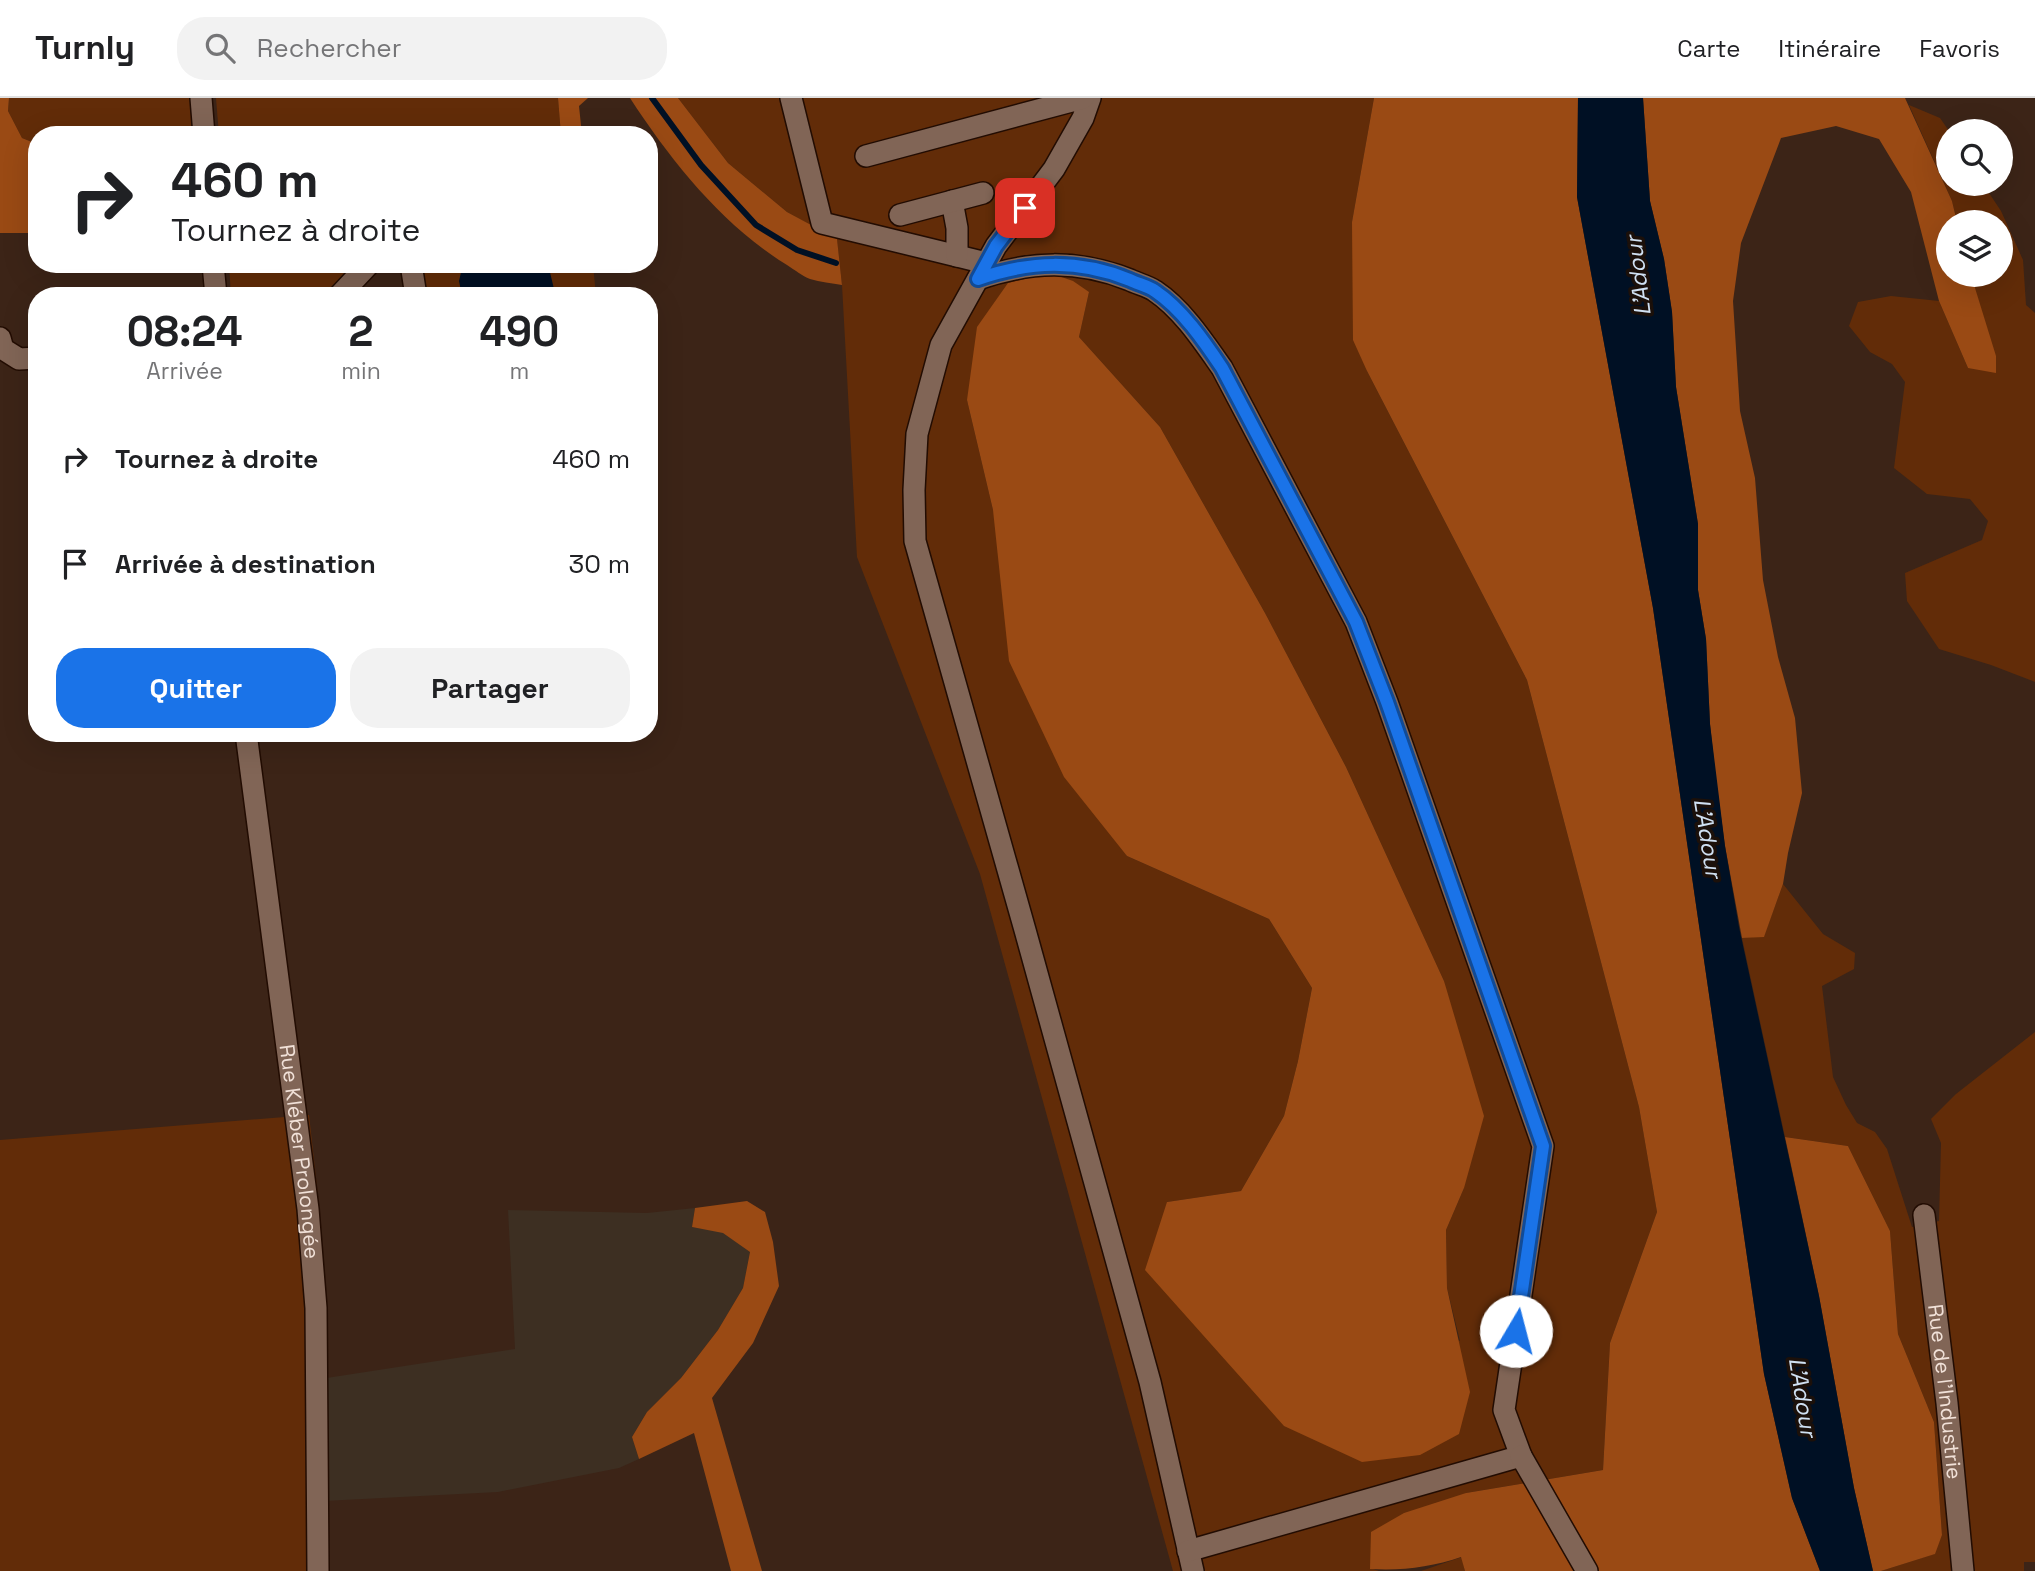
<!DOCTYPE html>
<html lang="fr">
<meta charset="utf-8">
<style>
body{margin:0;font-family:"Space Grotesk",sans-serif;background:#f2f2f2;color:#202124;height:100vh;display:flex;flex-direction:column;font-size:26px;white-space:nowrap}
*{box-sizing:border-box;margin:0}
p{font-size:23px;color:#757577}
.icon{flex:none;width:38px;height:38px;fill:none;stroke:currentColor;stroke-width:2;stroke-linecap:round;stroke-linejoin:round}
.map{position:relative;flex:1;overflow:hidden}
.panel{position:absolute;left:28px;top:189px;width:630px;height:455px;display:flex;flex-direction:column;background:#fff;border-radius:28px;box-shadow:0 7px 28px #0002}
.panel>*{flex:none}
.guide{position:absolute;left:28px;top:28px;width:630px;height:147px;border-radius:28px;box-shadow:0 7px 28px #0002;background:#fff;color:#202124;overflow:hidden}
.fabs{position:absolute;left:1936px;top:21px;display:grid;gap:14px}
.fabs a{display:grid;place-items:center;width:77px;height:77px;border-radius:50%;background:#fff;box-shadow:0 7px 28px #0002;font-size:35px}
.pin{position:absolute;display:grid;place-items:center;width:60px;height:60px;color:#fff;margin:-30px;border-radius:14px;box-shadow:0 4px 10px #0006}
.me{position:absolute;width:77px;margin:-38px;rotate:8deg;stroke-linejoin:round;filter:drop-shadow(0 0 5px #0008)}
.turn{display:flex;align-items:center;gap:24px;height:147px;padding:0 28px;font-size:32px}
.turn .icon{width:91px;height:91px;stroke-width:2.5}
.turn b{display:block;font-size:49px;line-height:60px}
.eta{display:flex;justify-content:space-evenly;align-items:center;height:119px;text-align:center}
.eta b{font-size:42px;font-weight:700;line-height:49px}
.primary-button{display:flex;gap:14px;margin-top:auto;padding:14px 28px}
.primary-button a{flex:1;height:80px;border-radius:28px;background:#1a73e8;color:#fff;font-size:28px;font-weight:700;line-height:80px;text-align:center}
.primary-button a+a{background:#f2f2f2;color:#202124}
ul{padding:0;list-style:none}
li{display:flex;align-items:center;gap:21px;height:105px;padding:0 28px}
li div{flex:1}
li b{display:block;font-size:26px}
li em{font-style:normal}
header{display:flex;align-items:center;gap:42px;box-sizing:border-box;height:98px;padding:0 35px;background:#fff;border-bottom:2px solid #e0e0e0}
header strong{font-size:33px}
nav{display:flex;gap:38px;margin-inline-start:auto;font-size:24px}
.search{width:490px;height:63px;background:#f2f2f2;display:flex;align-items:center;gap:18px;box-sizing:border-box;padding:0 24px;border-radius:28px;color:#757577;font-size:26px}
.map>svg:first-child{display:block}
</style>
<header>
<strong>Turnly</strong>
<div class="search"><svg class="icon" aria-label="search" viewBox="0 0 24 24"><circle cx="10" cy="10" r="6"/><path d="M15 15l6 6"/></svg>Rechercher</div>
<nav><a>Carte</a><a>Itinéraire</a><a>Favoris</a></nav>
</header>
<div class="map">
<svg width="2035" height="1473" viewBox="0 0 2035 1473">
<rect width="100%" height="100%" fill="#3c2417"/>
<path fill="#3d2f22" d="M695,1110L692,1129L723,1134L750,1154L743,1190L718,1232L681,1280L647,1314L632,1339L639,1361L619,1370L498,1394L324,1403L320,1281L515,1251L508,1112L647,1115Z"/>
<path fill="#622c08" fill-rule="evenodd" d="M9,0H190L192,37H37V46L22,40L8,13Z
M216,0H558L561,37H219Z
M678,0H1374L1352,124L1367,273L1527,582L1639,1009L1657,1114L1610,1245L1603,1372L1466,1395L1370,1470L1379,1473H1173L980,776L857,459L842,187L837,142L787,114L728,65ZM1089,194L1079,239L1160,329L1265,515L1346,669L1444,883L1464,1090L1446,1132L1447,1190L1460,1243L1167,1104L1241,1093L1284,1018L1298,963L1312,890L1269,821L1127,758L993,412L967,302Z
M1909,7L1940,20L1949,33L1948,86H1983L2001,113L2023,162L2026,207L2035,215V584L1991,567L1939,551L1907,503L1905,475L1982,442L1988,423L1970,401L1927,396L1894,370L1905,284L1892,266L1870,254L1849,228L1858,204L1891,198L1939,203L1968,270L1977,200L1971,177H2000V124H1957L1952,103Z
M229,166H359L326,198H231Z
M419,166H593L596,198H427Z
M1783,786L1823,836L1855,855L1854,871L1822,888L1833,979L1846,1007L1857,1025L1875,1034L1887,1051L1912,1129L1939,1123L1941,1045L1931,1021L1956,996L2035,934V1464H2024V1473H1881L1934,1456L1942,1437L1934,1324L1898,1236L1890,1133L1848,1048L1785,1039L1742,840L1764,838Z
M309,1017L319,1107L324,1473H0V1042Z
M1462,1459L1465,1473H1421Z"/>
<path fill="#9a4a14" d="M0,0H9L8,13L22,40L37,46V135H0Z
M558,0H588L579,8L582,37H561Z
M630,0H678L728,65L787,114L837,141L842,187C832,185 820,184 810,181C802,178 795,172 787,167C722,127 671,63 630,0Z
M1374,0H1578L1577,99L1653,510L1764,1276L1792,1400L1820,1473H1465L1461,1459C1432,1469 1402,1473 1370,1471L1371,1434L1404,1415L1466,1395L1603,1372L1610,1245L1657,1114L1639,1009L1527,582L1367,273L1353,242L1352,124Z
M1643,0H1905L1952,103L1957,124H1948V177H1971L1996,258V275L1968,270L1939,203L1911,94L1879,41L1836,28L1781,40L1741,145L1733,203L1740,313L1755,380L1763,482L1778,559L1795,620L1802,695L1788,755L1783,786L1764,839L1742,840L1725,748L1716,682L1710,626L1706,541L1698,492V426L1676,289L1672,214L1664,161L1650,103Z
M1050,175L1073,183L1089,194L1079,239L1160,329L1265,515L1346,669L1444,883L1484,1018L1464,1090L1446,1132L1447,1190L1470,1294L1459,1336L1420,1357L1362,1364L1284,1328L1145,1172L1167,1104L1241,1093L1284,1018L1298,963L1312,890L1269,821L1127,758L1064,679L1009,563L993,412L967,302L977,229L1008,185Z
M1785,1039L1848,1048L1890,1133L1898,1236L1934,1324L1942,1437L1935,1456L1881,1473H1873L1854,1390L1819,1198Z
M747,1103L765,1114L773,1144L779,1188L753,1245L712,1300L762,1473H731L694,1335L639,1361L632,1339L647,1314L681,1280L718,1232L743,1190L750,1154L723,1135L692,1129L695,1110Z"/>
<path fill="#001024" d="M1578,0H1643L1650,103L1664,161L1672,214L1676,289L1698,426V492L1706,541L1710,626L1725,748L1739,829L1819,1198L1854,1390L1873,1473H1820L1792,1400L1764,1276L1653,510L1577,99Z
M463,166H548L554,191L550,198H462L459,183Z"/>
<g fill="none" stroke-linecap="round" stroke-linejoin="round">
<path stroke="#001024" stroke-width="6" d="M652,0L701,67L756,127L797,152L836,165"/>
<defs>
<g id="minor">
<path d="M201,0L204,37"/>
<path d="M791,0L822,125L986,165"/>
<path d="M1090,0L1083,20L1054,71L996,148L941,247L917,336L914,392L915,443L1025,832L1150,1284L1193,1473"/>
<path d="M866,58L1083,0"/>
<path d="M952,103L957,130V158"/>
<path d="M900,117L983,95"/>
<path d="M213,166L216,198"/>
<path d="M411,166L416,198"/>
<path d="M978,181C1030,163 1077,161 1130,182C1138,186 1148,188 1155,193C1182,211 1203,243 1222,270L1356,524L1387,604L1543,1048L1504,1312L1521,1358L1188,1453"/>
<path d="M339,198L369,166"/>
<path d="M0,240L3,251L19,261L37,260"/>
<path id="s1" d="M246,635L308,1111L316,1210L318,1473"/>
<path id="s2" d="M1924,1117L1947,1305L1963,1473"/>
<path d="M1521,1358L1587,1473"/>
</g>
</defs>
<use href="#minor" stroke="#220c02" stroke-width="24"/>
<use href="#minor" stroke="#816556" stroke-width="21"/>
</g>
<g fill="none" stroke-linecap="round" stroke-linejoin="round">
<defs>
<path id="route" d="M1025,110L996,148L978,181C1030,163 1078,161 1130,182C1138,186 1148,188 1155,193C1182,211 1204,243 1222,270L1356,524L1387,604L1543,1048L1516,1233"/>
</defs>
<use href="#route" stroke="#114b97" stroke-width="18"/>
<use href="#route" stroke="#1a73e8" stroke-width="12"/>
</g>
<g text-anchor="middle" stroke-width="7" stroke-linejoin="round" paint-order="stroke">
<g font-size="21" fill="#f1e1d8" stroke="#1b100a">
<text dy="7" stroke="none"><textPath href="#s1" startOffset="422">Rue Kléber Prolongée</textPath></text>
<text dy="7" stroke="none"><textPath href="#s2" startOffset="178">Rue de l'Industrie</textPath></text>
</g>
<g font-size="23" font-style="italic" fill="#d0e1f3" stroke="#1b100a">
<text transform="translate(1638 178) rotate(-97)" y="8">L'Adour</text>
<text transform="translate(1708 740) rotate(81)" y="8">L'Adour</text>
<text transform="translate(1803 1299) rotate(81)" y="8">L'Adour</text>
</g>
</g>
</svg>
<div class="fabs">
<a><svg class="icon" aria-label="search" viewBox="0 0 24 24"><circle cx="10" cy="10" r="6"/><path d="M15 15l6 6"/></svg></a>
<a><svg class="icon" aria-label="layers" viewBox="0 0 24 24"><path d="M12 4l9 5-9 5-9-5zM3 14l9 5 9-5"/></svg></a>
</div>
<div class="pin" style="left:1025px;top:110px;background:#d93025"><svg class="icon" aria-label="arrive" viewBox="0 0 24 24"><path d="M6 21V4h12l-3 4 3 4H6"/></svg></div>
<svg class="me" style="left:1516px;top:1233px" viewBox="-20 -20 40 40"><circle r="19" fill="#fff"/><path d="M0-13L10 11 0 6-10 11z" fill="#1a73e8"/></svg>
<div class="guide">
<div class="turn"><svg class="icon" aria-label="right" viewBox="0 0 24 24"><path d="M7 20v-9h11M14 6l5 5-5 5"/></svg><div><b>460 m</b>Tournez à droite</div></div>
</div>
<section class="panel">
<div class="eta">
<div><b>08:24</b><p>Arrivée</p></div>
<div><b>2</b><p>min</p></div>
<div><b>490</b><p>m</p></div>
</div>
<ul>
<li><svg class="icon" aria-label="right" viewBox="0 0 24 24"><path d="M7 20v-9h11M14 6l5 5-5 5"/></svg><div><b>Tournez à droite</b></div><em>460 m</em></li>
<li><svg class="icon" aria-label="arrive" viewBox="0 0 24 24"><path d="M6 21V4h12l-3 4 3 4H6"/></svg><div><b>Arrivée à destination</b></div><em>30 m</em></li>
</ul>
<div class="primary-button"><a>Quitter</a><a>Partager</a></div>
</section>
</div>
